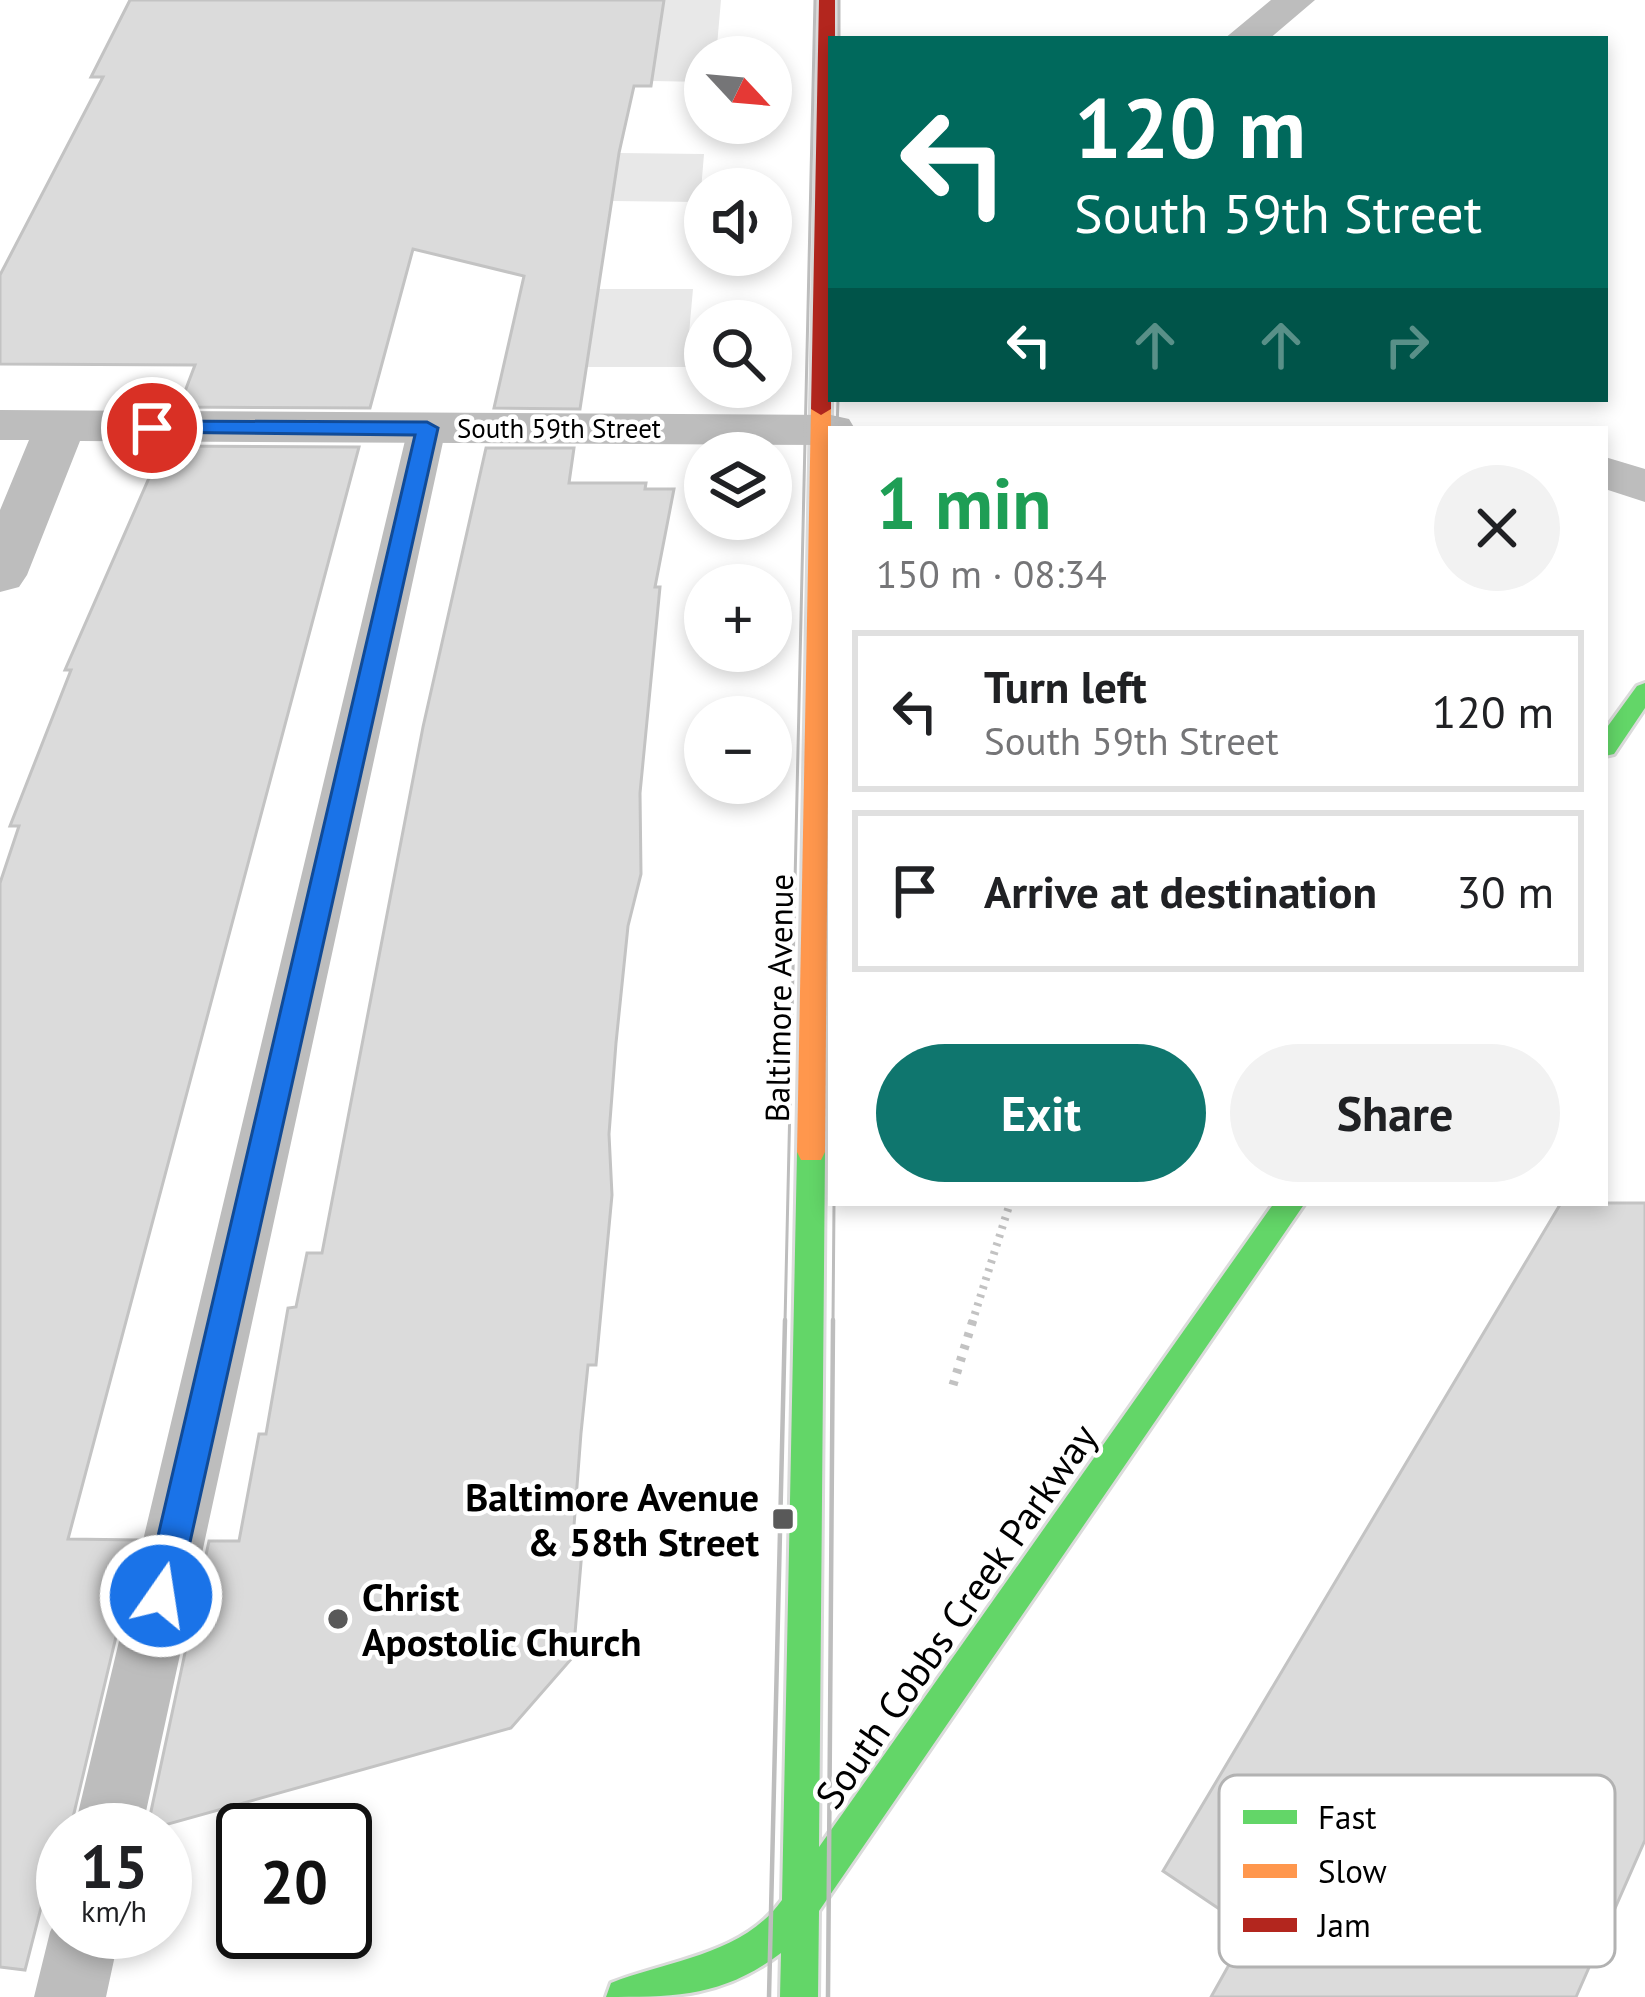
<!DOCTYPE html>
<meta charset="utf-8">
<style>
body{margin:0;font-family:"PT Sans",sans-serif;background:#f2f2f2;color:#202124;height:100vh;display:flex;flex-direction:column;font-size:45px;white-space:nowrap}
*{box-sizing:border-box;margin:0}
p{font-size:39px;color:#757577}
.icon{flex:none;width:66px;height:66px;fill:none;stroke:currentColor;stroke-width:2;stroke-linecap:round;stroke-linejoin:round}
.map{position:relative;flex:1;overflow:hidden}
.sheet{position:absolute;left:828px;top:426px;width:780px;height:780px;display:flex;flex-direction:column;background:#fff;border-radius:0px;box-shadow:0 6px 18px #0003}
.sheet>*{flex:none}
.top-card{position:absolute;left:828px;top:36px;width:780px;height:366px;border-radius:0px;box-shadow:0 6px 18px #0003;background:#00695c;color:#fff;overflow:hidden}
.needle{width:78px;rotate:116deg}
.controls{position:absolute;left:684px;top:36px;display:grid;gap:24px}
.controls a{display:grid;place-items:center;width:108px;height:108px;border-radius:50%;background:#fff;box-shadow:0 6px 18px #0003;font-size:60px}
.speed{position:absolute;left:36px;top:1803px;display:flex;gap:24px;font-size:60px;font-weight:700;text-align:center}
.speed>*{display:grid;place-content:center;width:156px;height:156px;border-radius:50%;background:#fff;box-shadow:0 6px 18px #0003;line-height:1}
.speed small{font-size:30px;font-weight:400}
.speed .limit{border:6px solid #111;border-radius:18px;background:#fff;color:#111}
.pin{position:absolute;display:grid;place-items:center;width:102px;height:102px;color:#fff;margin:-51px;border:6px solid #fff;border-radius:50%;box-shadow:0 3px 12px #0007}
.me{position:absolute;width:132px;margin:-66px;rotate:13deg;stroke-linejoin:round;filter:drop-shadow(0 0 9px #0008)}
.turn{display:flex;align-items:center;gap:42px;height:252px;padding:0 48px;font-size:54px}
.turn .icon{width:156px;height:156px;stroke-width:2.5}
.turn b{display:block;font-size:84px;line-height:102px}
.lanes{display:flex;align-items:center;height:114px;padding:0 48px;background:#0003;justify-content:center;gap:60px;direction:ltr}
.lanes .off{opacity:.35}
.round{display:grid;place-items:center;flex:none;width:126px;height:126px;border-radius:63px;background:#f2f2f2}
.headline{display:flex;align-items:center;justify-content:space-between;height:204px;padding:0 48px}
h1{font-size:72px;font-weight:700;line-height:90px;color:#1e9e55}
.primary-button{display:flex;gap:24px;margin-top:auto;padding:24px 48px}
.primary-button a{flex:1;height:138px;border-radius:72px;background:#0f766e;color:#fff;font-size:48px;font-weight:700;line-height:138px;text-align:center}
.primary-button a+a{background:#f2f2f2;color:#202124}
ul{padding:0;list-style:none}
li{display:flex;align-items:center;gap:36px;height:162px;margin:0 24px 18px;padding:0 24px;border:6px solid #e0e0e0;border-radius:0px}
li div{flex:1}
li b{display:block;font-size:45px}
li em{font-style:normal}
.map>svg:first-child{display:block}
</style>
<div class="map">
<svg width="1645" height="1997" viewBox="0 0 1645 1997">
<rect width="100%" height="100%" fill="#fff"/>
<path fill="#e8e8e8" d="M664,0H721L716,57H705V82L652,81Z
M619,153L704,154L700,202L612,201Z
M598,289H693L686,367H586Z"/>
<path fill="#dbdbdb" stroke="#c3c3c3" stroke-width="3" d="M130,0H664L651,86H634L619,153L580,409L494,408L524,276L413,249L370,408L179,407L195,365L0,364V275L103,77H91Z
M163,446L359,447L68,1539L139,1540L70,1830H61L25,1970L0,1967V883L19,826H10L71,670H65Z
M486,448H574L569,483H646L645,489H674L655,587H660L640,793L641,874L628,926L616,1043L609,1134L612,1195L596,1365H588L581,1433L573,1539H583L573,1657L511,1728L147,1830L209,1541H239L259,1434H266L288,1308L296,1307L307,1253H322L423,727Z
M1561,1203H1645V1840L1576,1997H1211L1249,1929L1163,1871Z"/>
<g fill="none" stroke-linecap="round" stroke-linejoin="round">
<defs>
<path id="fast" d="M1645,683V708L1614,754L1605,756V730L1637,686Z
M811,1141L821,1144L825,1152L819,1847L1274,1203H1305L819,1911L818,1997H780L781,1953C723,1997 676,1997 606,1997L611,1983C669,1960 743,1955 782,1900L797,1152L801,1144Z"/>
<path id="slow" d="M821,403L831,409L825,1152L821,1160H801L797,1152L811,409Z"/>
<path id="jam" d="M819,0H835V39H831V409L821,415L811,409Z"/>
</defs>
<use href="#fast" stroke="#dbdbdb" stroke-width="6"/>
<use href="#slow" stroke="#dbdbdb" stroke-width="6"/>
<use href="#jam" stroke="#dbdbdb" stroke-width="6"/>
<path stroke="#c2c2c2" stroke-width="8" stroke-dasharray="3 6" stroke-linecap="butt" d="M972,1323L1010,1203"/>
<path stroke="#c2c2c2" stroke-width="9" stroke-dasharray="4.5 8" stroke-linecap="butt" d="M953,1385L973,1320"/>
<path fill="#bdbdbd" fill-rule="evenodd" d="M427,416L441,420L446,428L142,1830H74L408,428L413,420Z
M63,1906V1932H120L106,1997H34L50,1932Z"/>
<path fill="#bdbdbd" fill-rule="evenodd" d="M1271,0H1315L1269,39H1224Z
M0,410L831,415L849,419L855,429H831V445L80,441L27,575L19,587L0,592V510L29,440H0Z
M1605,457L1645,469V502L1605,489Z"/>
<use href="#fast" fill="#63d668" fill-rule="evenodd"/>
<use href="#slow" fill="#ff974d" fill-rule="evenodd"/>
<use href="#jam" fill="#b3261e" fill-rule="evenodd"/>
<path stroke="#bdbdbd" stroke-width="3" d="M839,0V39
M837,429L838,399
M785,1323L815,0
M833,1323L834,1203"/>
<path stroke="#bdbdbd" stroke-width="4.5" d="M769,1997L785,1320
M828,1997L833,1320"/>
</g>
<path fill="#1a73e8" stroke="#114b97" stroke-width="3" d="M152,421L427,422L438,428L178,1596L173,1607L161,1612L149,1607L144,1596L415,435L145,432V423Z"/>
<g fill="#595959" stroke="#fff" stroke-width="4.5">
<rect x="771" y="1507" width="24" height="24" rx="6"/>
<circle cx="338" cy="1619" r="12"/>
</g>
<g text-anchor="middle" stroke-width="9" stroke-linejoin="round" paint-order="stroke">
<g font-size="27" fill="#000" stroke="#fff">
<text x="559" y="438">South 59th Street</text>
</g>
<g font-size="33" fill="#000" stroke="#fff">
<text transform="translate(779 998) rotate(-89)" y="12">Baltimore Avenue</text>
</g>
<g font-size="39" font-weight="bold" fill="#000" stroke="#fff" text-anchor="end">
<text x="759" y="1511">Baltimore Avenue<tspan x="759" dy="45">&amp; 58th Street</tspan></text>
<text x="362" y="1611" text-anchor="start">Christ<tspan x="362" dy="45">Apostolic Church</tspan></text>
</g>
<g font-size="39" fill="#000" stroke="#fff">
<text transform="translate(956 1616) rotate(-55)" y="14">South Cobbs Creek Parkway</text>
</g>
</g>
<rect x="1219" y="1775" width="396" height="192" rx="18" fill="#fff" stroke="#b2b2b2" stroke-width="3"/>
<rect x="1243" y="1810" width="54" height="14" fill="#63d668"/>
<rect x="1243" y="1864" width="54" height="14" fill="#ff974d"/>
<rect x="1243" y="1918" width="54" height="14" fill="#b3261e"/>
<g font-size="33" fill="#000">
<text x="1318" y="1829">Fast</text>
<text x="1318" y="1883">Slow</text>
<text x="1318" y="1937">Jam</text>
</g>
</svg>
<div class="controls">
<a><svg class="needle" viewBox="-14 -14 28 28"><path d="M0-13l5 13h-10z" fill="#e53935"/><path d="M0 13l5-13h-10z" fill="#757577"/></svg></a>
<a><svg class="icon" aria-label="sound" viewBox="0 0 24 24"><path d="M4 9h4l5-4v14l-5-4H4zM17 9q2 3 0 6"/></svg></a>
<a><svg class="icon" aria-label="search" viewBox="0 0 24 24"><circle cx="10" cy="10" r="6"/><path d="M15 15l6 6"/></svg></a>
<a><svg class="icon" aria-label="layers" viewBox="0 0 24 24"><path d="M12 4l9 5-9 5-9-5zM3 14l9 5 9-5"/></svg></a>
<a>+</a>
<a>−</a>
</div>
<div class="speed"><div>15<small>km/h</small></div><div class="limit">20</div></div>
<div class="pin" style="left:152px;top:428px;background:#d93025"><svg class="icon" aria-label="arrive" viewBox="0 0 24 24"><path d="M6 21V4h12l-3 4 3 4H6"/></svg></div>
<svg class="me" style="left:161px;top:1596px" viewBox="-20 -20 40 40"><circle r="17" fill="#1a73e8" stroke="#fff" stroke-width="3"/><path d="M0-11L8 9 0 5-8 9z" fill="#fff"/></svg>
<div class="top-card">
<div class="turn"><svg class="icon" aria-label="left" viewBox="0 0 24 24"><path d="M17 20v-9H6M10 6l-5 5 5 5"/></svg><div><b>120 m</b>South 59th Street</div></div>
<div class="lanes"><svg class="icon" aria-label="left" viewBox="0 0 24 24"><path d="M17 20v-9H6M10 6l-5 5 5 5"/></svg><svg class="icon off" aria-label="ahead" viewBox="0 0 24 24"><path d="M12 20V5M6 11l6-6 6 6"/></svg><svg class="icon off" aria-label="ahead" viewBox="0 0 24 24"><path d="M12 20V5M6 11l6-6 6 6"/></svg><svg class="icon off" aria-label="right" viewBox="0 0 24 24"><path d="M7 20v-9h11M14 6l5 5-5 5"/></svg></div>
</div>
<section class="sheet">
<div class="headline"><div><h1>1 min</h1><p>150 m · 08:34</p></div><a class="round"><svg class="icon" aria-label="close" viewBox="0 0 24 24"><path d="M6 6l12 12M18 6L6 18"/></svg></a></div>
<ul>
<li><svg class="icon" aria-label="left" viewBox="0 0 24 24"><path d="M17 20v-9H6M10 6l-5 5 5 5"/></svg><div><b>Turn left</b><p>South 59th Street</p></div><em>120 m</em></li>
<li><svg class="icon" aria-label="arrive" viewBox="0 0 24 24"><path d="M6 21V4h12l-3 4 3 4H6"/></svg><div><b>Arrive at destination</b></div><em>30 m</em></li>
</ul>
<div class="primary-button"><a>Exit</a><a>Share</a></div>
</section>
</div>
